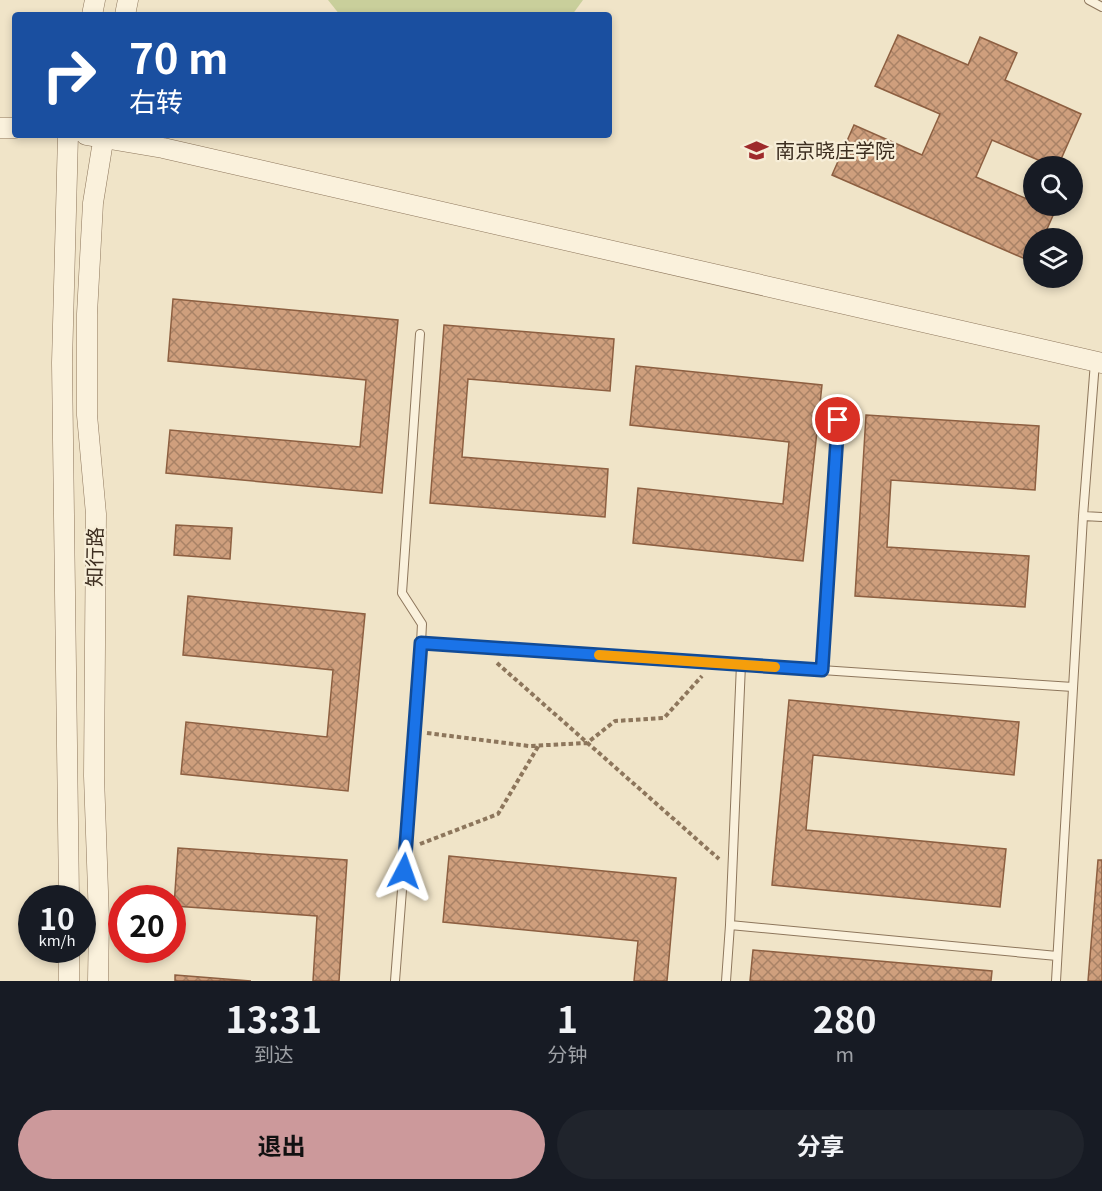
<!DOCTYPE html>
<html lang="zh">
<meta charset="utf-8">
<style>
body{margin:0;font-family:Georgia,"Noto Sans SC",serif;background:#20242c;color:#f1f3f6;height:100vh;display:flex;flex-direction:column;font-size:22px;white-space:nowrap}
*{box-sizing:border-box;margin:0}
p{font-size:20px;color:#9ea1a6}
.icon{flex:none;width:33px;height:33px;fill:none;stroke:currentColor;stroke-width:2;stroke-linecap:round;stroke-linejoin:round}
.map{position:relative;height:981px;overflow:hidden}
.side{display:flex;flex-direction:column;background:#171b24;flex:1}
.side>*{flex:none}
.top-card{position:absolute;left:12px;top:12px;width:600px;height:126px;border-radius:6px;box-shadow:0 3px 9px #0003;background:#1a4fa0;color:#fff;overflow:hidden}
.tools{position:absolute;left:1023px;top:156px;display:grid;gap:12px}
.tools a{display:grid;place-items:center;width:60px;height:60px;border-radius:50%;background:#171b24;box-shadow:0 3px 9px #0003;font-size:30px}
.speed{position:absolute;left:18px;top:885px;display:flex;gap:12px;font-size:30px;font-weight:700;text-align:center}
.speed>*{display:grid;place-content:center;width:78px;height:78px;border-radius:50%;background:#171b24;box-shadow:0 3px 9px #0003;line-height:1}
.speed small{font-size:15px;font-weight:400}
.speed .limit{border:9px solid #d22;background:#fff;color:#111}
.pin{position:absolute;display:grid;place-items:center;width:51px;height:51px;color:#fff;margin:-26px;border:3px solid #fff;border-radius:50%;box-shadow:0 2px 6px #0007}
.me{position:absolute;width:66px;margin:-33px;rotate:4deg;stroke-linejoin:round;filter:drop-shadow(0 0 4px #0008)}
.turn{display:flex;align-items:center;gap:21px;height:126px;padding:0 18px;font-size:27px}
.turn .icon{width:78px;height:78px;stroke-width:2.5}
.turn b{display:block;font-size:42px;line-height:51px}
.eta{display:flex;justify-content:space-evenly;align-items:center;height:102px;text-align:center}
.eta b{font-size:36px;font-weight:700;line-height:42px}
.action{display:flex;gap:12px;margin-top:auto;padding:12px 18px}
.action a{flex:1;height:69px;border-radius:36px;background:#cc999b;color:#111;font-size:24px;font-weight:700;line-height:69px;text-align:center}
.action a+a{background:#20242c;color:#f1f3f6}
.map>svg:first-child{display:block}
</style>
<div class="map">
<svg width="1102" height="981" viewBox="0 0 1102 981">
<defs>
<pattern id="building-cross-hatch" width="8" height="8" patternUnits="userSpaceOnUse" patternTransform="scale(1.5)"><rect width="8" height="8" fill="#cf9f7d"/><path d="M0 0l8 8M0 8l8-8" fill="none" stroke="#a98266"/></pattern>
</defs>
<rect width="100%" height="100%" fill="#f0e4c8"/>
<path fill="#c9cf9b" d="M328,0H583L572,15H340Z"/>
<path fill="url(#building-cross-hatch)" stroke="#8d5f41" stroke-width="1.5" d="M898,35L968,65L980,37L1017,53L1005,80L1081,114L1058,166H1052L992,140L976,177L1034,202V206H1041L1055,211L1043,238H1034L1032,262L832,175L854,125L922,155L940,114L875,86Z
M173,299L398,320L382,493L166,473L170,430L360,447L366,380L168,361Z
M444,325L614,339L610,391L468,379L462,457L608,469L605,517L430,503Z
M636,366L822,385L803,561L633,543L638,488L783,504L789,442L630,425Z
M866,415L1039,426L1035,490L891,480L887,547L1029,556L1025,607L855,596Z
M176,525L232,528L230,559L174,555Z
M188,596L365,614L348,791L181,774L186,722L327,737L333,670L183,655Z
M789,700L1019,722L1014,775L813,755L806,830L1006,849L1000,907L772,885Z
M178,848L347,860L339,981H313L317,916L174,906Z
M449,856L676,878L667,981H634L638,941L443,922Z
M1098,860H1102V981H1088Z
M753,950L992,971L991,981H750Z
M175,975L251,981H175Z"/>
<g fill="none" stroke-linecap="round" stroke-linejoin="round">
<defs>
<path id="service" d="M1089,0L1102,7
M420,334L402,593L422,624L421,643
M1083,516L1102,517
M822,670L838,420
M730,925L1057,956
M395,981L421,643L1073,687
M726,981L730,925L741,664
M1056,981L1083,516L1095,362"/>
<path id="tertiary" d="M92,15L95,0
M125,15L128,0
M0,128H15
M68,135L62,363L69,898
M86,135L163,148L1102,363
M69,950V981
M98,981L99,920L94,776L96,514L87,415V314L93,203L104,135"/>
</defs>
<use href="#service" stroke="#8d765c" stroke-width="10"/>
<use href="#tertiary" stroke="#8d765c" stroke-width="21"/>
<path stroke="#8d765c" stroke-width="4" stroke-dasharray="4.5 3" stroke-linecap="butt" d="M497,663L719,859
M427,733L529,746L587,743L615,721L664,718L702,676
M420,844L498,814L539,745"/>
<use href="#service" stroke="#faf1dc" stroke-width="8"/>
<use href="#tertiary" stroke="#faf1dc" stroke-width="20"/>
</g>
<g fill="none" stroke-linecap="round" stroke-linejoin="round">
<defs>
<path id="route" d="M404,871L421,643L822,670L838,420"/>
</defs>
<use href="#route" stroke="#114b97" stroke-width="15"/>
<use href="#route" stroke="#1a73e8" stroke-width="10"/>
<path stroke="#f59e0b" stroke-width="10" d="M599,655L775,667"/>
</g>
<defs>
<symbol id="university-bare" viewBox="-9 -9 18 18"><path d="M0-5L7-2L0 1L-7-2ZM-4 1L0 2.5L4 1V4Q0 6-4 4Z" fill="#9e2a2b" stroke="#f7eed8" stroke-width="2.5" paint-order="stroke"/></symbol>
</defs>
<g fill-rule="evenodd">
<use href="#university-bare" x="740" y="134" width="33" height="33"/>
</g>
<g text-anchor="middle" stroke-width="4.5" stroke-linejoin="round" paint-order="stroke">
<g font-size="20" fill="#3d2e20" stroke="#f7eed8" text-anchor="start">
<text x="775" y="158">南京晓庄学院</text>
</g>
<g font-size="20" fill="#3d2e20" stroke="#f7eed8">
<text transform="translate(95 557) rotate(-89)" y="7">知行路</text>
</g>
</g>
</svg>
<div class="tools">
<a><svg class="icon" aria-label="search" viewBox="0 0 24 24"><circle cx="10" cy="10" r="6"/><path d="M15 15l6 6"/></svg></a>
<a><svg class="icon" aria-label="layers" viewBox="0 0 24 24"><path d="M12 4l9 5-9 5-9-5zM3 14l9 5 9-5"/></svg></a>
</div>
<div class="speed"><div>10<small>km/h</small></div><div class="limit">20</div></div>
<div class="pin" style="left:838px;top:420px;background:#d93025"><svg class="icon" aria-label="arrive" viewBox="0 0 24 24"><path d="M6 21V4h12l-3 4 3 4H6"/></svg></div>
<svg class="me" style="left:404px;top:871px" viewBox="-20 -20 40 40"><path d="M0-17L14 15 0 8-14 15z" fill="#1a73e8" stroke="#fff" stroke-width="4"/></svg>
<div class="top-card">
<div class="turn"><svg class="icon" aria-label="right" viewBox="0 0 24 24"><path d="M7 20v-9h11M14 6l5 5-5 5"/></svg><div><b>70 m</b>右转</div></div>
</div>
</div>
<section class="side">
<div class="eta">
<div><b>13:31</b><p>到达</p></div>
<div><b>1</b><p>分钟</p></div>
<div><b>280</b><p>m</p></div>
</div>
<div class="action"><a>退出</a><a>分享</a></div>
</section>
